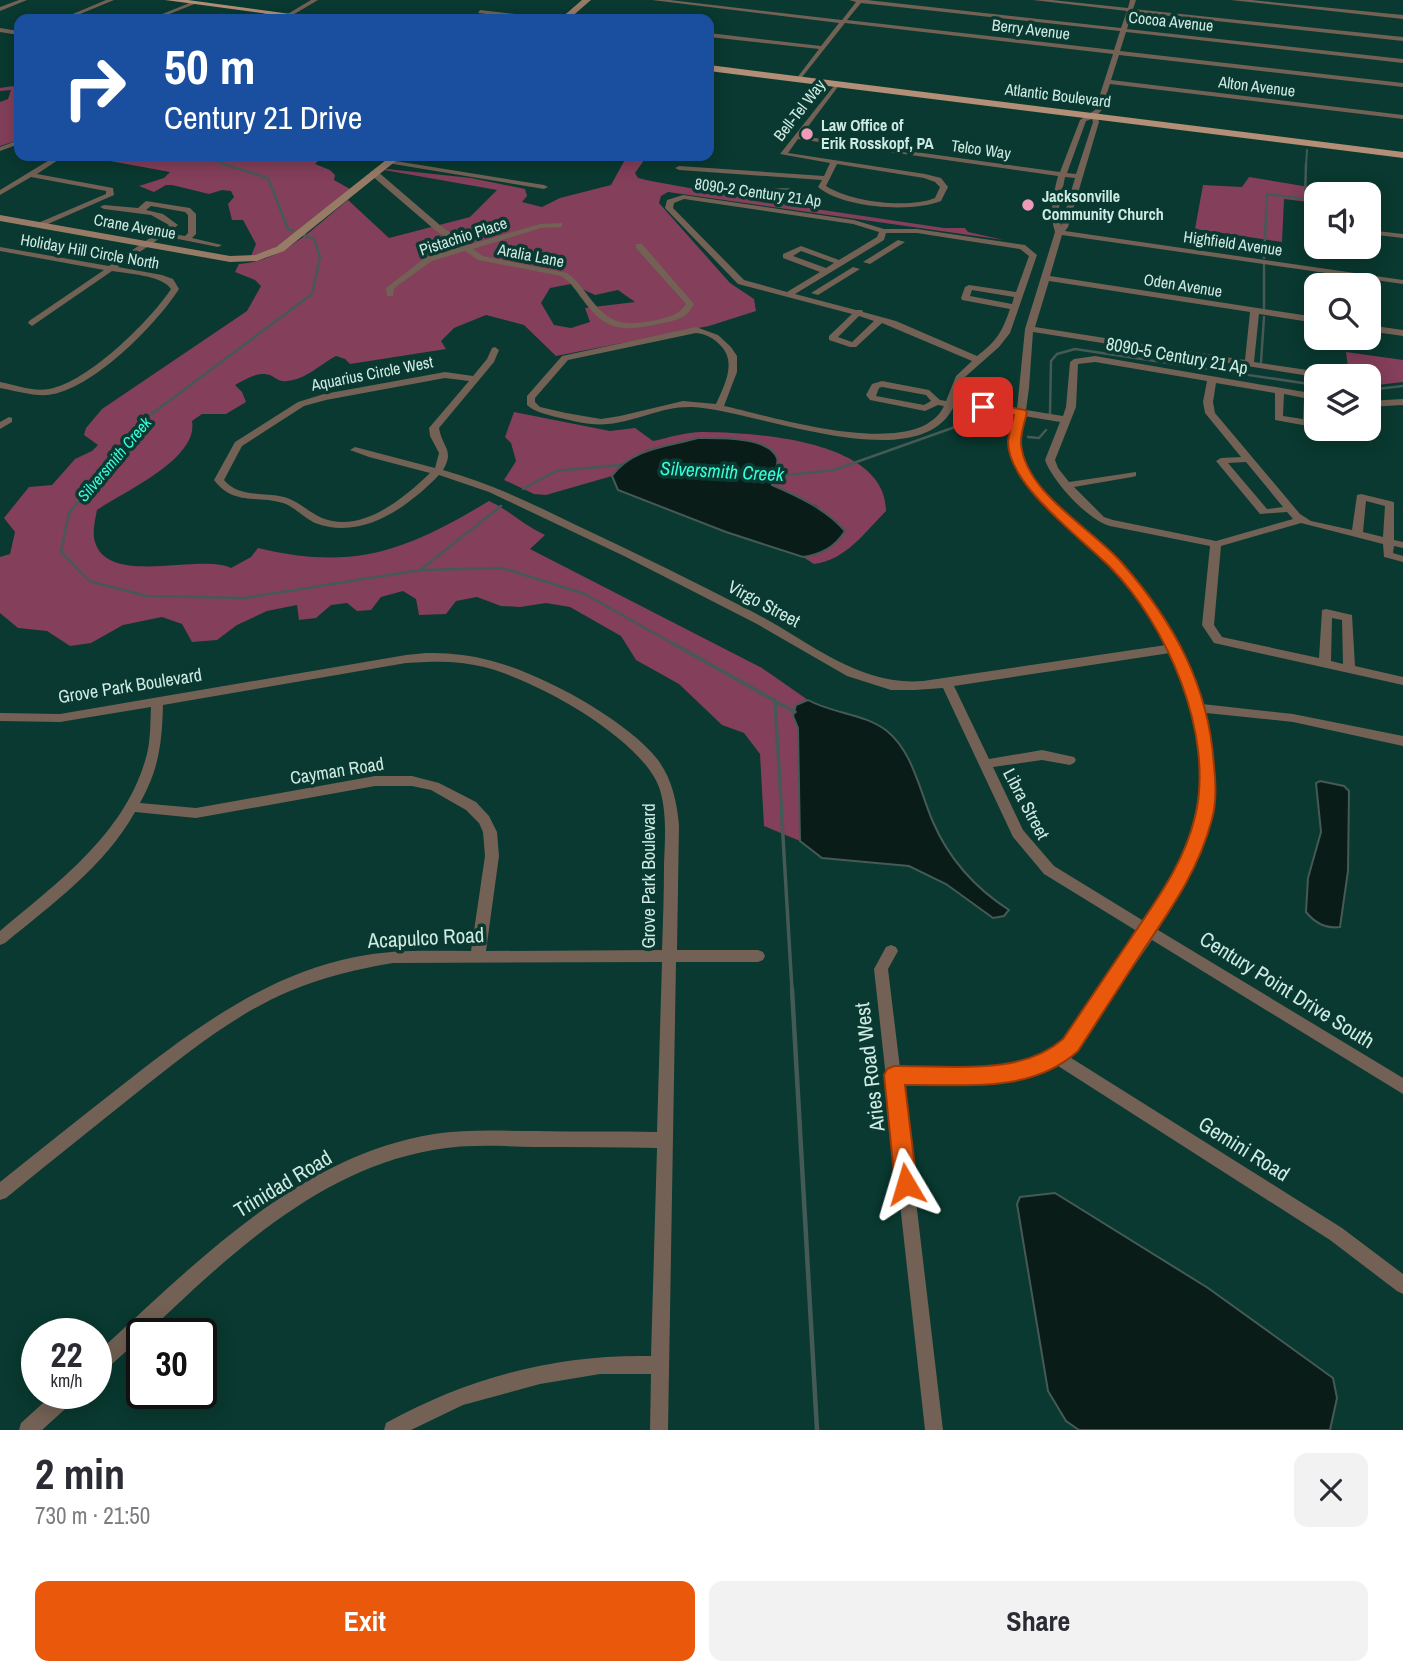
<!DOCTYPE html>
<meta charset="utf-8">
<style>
body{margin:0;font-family:"Archivo Narrow",sans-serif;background:#f2f2f3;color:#2b2b33;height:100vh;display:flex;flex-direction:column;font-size:26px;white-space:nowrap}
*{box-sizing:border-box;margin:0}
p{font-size:23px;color:#7c7c81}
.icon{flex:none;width:38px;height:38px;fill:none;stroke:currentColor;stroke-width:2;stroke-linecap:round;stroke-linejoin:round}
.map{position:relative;height:1430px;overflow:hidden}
.drawer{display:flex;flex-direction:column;background:#fff;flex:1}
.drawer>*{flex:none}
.banner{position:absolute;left:14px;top:14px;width:700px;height:147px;border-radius:14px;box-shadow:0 4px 18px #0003;background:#1a4fa0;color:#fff;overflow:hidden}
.buttons{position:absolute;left:1304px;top:182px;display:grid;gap:14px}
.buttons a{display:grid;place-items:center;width:77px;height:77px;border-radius:14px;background:#fff;box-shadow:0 4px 18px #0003;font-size:35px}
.speed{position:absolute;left:21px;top:1318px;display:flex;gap:14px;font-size:35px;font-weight:700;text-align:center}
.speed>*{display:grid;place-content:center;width:91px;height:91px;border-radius:50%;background:#fff;box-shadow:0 4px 18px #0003;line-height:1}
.speed small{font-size:18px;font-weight:400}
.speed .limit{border:4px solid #111;border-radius:10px;background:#fff;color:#111}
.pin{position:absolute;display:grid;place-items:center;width:60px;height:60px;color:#fff;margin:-30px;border-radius:14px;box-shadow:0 4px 10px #0006}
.me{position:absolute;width:77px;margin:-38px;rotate:353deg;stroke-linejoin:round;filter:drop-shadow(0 0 5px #0008)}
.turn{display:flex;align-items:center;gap:24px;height:147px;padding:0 35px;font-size:32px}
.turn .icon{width:91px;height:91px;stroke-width:2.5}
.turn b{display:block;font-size:49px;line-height:60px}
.round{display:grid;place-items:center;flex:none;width:74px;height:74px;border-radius:14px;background:#f2f2f3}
.headline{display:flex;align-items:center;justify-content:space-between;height:119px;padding:0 35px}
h1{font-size:42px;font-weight:700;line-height:52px}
.primary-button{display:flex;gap:14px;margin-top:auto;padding:14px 35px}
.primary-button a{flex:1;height:80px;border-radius:14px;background:#ea580c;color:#fff;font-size:28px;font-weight:700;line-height:80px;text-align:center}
.primary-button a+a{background:#f2f2f3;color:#2b2b33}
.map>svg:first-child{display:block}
</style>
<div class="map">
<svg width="1403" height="1430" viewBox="0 0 1403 1430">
<rect width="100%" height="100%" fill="#093930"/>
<path fill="#843f5a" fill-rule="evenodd" d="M13,86L19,94V140L0,146V102L8,99L11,90L0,91V88Z
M109,156H298L299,158L319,156L320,159L315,164L330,170L335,175L334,180L350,189L272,250L251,256L256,244L243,220H232L228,204L234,197L231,191L222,190L209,194L172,185H166L154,192L139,186L164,178L170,172L110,161L106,159Z
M627,156H647L635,173L638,178L651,181L755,200L944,228H965L968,232L1004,240L668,192L661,196L659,203L730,283L754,299L756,311L709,326L556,356L524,325L486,315L454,328L441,341L446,349L350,364L345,359L336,356C319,365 307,379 287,381C280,382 277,379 272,376C259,370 246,379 235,385L242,392L246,402L226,414H202L192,421C199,459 123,492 97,510C95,520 92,533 95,542C108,587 201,553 231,568L251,557L258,548C354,571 406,551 489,501C511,511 521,524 545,535L530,549L762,668L808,700L796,705L793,716L798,728L800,841L764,826L760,754L744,733L722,725L679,684L636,660L621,636L570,607L546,603L520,607L501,606L477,597L456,601L446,614L419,615L416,599L403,591L381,597L371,610L357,611L347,603L331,605L316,618L299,620L297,605L267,611L237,625L217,640L192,642L182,624L162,617L123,625L91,643L70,646L47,631L18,628L0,613V557L10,554L15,532L4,518L29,487L52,485L75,459L92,451L98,445L84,435L86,428L102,409L247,311L261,286L255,280L235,272L239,264C284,261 314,227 348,200L389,238L470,217L497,190L384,170L387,169L471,178L525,189L527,196L522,202L542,207L560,198L611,185ZM571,284L595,295L618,290L635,302L585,308L590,322L571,328L554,325L541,303L550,288Z
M1249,177L1309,187V202L1284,199L1282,242L1195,229L1203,185L1242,187Z
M1346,352L1403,360V382L1369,386L1368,376H1349Z
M514,412L610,431L635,428L653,441C670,437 689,431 706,432C758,433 886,440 886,511C864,533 846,560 814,564L803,557L816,555L838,522L824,516L817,506L772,485L771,477L778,463L698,438L647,450L620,465L612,476L546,495L534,494L504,480L516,461L511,443L505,437Z"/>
<path fill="#0a1c18" stroke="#455a55" stroke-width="2" d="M708,187L763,190L755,200L699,190Z
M769,189H789L804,197L799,207L760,201Z
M698,438C716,438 769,436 777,458C780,466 771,475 772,485C798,496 827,510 845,531C835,547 822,554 803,557L726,532L618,490L612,476C632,448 667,447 698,438Z
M808,700C833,714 864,713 887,731C913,752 920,792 933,822C949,859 975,888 1009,910L1004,916L993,918L946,884L909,866L822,858L800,841L798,728L793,716L796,705Z
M1320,781L1344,786L1349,791L1348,871L1340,927C1326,929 1315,923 1306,912L1308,878L1321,832L1316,783Z
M1055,1193L1208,1288L1333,1378L1337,1398L1330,1430H1079L1066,1421L1048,1391L1017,1204L1020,1197Z"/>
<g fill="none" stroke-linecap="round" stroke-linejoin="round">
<path stroke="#455a55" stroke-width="2" d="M206,156L228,166
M1306,166L1307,150"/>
<path stroke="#455a55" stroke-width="2.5" d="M223,164L268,178L288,229L314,239L320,257L312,294L149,416L69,513L61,552L89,581L147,596L245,598L420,570L501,506
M1264,258L1267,194L1305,199L1306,164
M1264,265V308
M1261,362L1264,317
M1368,390L1403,386
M1050,414L1051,361L1057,354L1075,349L1316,385
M1028,437L1039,438L1046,430
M771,477L834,470L955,427L1001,433
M523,489L556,471L620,465
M423,570L502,568L585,594L677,646"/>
<path stroke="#455a55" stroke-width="3.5" d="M674,644L795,712
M775,701L792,990"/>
<path stroke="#455a55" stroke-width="4.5" d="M792,989L817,1430"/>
<path fill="#726154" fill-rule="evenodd" d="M19,0H27L0,11V7Z
M106,0H114L68,19H61Z
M311,0H318L291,16L286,15Z
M652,0H670L842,20L856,2L849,0H867L1121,28L1127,11L1033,0H1052L1128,8L1130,0H1136L1133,9L1403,37V41L1132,12L1127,29L1403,59V63L1126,32L1120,51L1403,83V87L1119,55L1111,80L1403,115V119L1110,84L1101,111L1097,115L1099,122L1068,227L1065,231L1403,280V284L1062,235L1050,276L1316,317V323L1259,314L1254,362L1328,373L1333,376L1316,377L1033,332L1029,388L1026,410L1063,416L1066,407L1070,362L1074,359L1095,356L1316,394V400L1314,399L1313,423L1308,426L1275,420V393L1216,383L1213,402L1215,413L1300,514L1311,521L1352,530L1357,495L1361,494L1394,502V540L1403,542V548L1394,546L1393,553L1403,556V562L1384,557L1383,544L1301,523L1221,546L1214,625L1222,637L1319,658L1322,610L1326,609L1352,615L1355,666L1403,677V685L1214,643L1202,625L1210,546L1110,526C1088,520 1053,482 1045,460L1060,422L1024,416C1020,430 1018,443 1023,458C1037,504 1110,546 1141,587C1168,623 1186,662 1202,704L1293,714L1403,736V746L1293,722L1206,713C1226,790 1199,865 1158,930L1403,1078V1094L1152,940L1076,1050L1068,1056L1342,1228L1403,1274V1294L1397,1291L1330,1240L1055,1064C1004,1087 957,1083 902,1082L943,1430H925L874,969L886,947L891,945L896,947L898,951L888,969L900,1068C949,1069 1028,1079 1066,1039C1076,1029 1083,1016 1091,1004C1108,981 1125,958 1140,933L1044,874L1013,837L943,688L915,690H891L847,676L757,624L624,556L489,492L439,475C408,507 362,541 315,523C304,518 295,507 283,503C256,495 234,506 214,480L235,442L298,402L324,394L445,372L473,376L487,359L492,348L495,347L499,350L494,362L439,428C442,447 455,450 443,470C490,483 533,504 576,525C636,553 695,582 753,612C809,641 857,686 923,681L1166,645C1151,617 1134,590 1112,566C1079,532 1011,492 1010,440C1010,431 1013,423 1015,414L960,405L954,406C919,481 752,409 692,407C663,406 637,421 608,424C591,426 573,421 556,417C545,414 535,412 527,405V396L562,356L696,327L718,335L731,347L737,356V372L724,406C772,416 917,463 944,406L938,405L925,411L870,400L866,395L872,384L882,381L929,390L940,400L946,401L956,376L972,361L882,323L856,347H850L829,340V336L852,314L738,284L665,208L667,200L683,195L854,220L884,229H917L1025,245L1037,255L1010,333L999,347L965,377L956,400L1017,409L1025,329L1055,232C1049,213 1053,195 1058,176L798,139L788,153L925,174L941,178L948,187L941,201C911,213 843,208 818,187L822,180L679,170L675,168L679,166L824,176L830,163L780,154L837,82L840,84L801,136L1060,172L1080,120L1095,110L1113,54L845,23L799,81L796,79L819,49L709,37V33L821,46L839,23ZM861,3L1120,31L1114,50L847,20ZM1092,119L1093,122L1076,174L1067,173L1086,121ZM837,164L924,178L935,182L940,187L935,198C908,209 851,202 826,186ZM1065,177L1075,178L1061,226L1059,208ZM684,199L853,224L879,232L877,237L839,260L801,246L783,254V258L820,272L787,292L744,280L673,208L674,203ZM886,233H917L1020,249L1029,256L1016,292L969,285L965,287L961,298L962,300L1010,309C1002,332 997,341 977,356L896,321L863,312L862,310H856L795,294L884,240ZM801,251L834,263L826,268L793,256ZM1049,281L1250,312L1245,360L1035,327ZM972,290L1014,297L1012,304L970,296ZM859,316L874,321L852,342L838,337ZM696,333C706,334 714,338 721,346C737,363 724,386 716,404L683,401L620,416L601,419L566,413L540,407L535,402V398L568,360ZM1095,362L1207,381L1203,402L1205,413L1241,457L1221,458L1216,461L1260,514L1287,512L1293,519L1216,541L1113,520L1104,517L1074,487L1132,477L1136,476V472L1069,482L1058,468L1055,460L1076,407L1078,364ZM445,378L469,381L429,428L430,436L439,453L435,468L355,447L350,450L369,457L430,473C404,498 362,534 322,518C308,512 299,501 284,497C264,492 239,498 224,480L242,446L304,406L326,400ZM882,387L926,395L931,401L924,405L876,396L879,388ZM1284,394L1304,398L1303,419L1283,416ZM1246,462L1283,507L1267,509L1228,463ZM1366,501L1385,506L1383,537L1363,532ZM1332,618L1342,620L1343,664L1331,661ZM1170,653C1220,748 1204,835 1147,923L1054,866L1023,830L993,767L1042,760L1070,765L1074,763L1076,760L1074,757L1042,750L989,759L954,686Z
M1231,0H1251L1403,15V19Z
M192,2L197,3L157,19H150Z
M480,10L541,17L544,19H528L478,13Z
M270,11L272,14L259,19H252Z
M566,16L581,19H564Z
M0,28L19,31V35L0,32Z
M19,140V144L0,151V147Z
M56,156H64L37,174L113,188L114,195L41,227H38V223L106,194V191L31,177L0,195V190Z
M389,160L544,185L548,187L544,189L387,163V161Z
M371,171H377L441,226L468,245L540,224L562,223V227L541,228L473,249L483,256L567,273C575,278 580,285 586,293C609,324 620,327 657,320C669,317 679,315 686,304L636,248V244H642L694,304C687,319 674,321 658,324C623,332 605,331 583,300C576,291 571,282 561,276L478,260L465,251L432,261L397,286L394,289L393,296H387L386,288L426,257L460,247L435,230L371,175Z
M146,201L190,208L196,214V234L192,238L222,245L218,247L163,236L118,267L162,275L173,279L179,289C156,325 92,390 48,395C32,396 16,391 0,388V382C16,385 33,392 49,389C88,382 149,322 171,289C162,275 128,274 112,271L32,326L28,323L29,321L104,270L0,251V247L109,266L169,225L151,215L104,209L100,207L104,205L138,208ZM151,206L185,212L188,215V233L185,236L168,233L178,225L163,214L146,210Z
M1368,230L1403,234V238L1368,234Z
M898,240L905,242L870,264L863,262Z
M853,267L860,269L818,295L811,293Z
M1368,325L1403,330V336L1368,331Z
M1403,399V405L1368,407V401Z
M9,417L12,418V422L0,429V422Z
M426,653C445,653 465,654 484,659C535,670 625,718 658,760C672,779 677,802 679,825L677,950H758L763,952L765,956L763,960L758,962H676L668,1430H650L651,1374H600L540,1384L463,1405L411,1430H384L386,1423C468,1377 558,1354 651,1356L657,1148C616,1147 575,1147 534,1147C501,1146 466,1144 433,1150C318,1170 228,1256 146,1334H142V1337L102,1373L96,1376V1354C194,1265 297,1156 434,1134C467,1129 501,1131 535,1131C576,1132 617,1131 657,1132L662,962L393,963C357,969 324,977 290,991C235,1014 186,1054 139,1091C95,1126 50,1162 6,1198L0,1200V1182C40,1150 80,1118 121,1086C191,1031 265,975 355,957C394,949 432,951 471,951L485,856L483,832L479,823L466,810L431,790L412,786H375L196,818L135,812C105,866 51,905 5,943L0,945V931C57,883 123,835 145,761C151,743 150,725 151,707L60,722L0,721V713L60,714L406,655ZM426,662C445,661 465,662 484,667C534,679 644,739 660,790C667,814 665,839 664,864C664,893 663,921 662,950L486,951L499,856L497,832L489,816L476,802L439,783L412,776H375L196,808L140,803C159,769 162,743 163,705L406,663Z
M54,1393H77L75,1400L42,1430H19L21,1423Z"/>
<path fill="#977b67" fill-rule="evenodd" d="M582,0H591L569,19H560Z
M391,156H402L284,251L257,261L230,262L0,221V215L230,256L255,255L276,247Z"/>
<path fill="#b28f76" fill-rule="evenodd" d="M165,0H188L327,19H305Z
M709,65L1403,152V158L709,71Z"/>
</g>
<path fill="#ea580c" stroke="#983908" stroke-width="2" d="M983,403L1025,410L1027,412C1025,422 1020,434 1021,444C1026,494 1092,528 1122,563C1174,622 1209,686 1214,766C1216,783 1217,801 1212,819C1199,869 1173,906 1144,949C1122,983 1100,1017 1078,1051C1031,1094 964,1084 905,1085L917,1184L914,1192L906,1195L898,1192L895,1184L884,1075L887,1069L894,1066C949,1065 1020,1077 1063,1039C1086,1005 1109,971 1131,938C1157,899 1184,863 1195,817C1215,735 1167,624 1109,566C1081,538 1007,484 1008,441C1009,433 1012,423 1014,415L979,409V404Z"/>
<g fill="#ef9ab8" stroke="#093930" stroke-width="2.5">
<circle cx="807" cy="134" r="7"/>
<circle cx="1028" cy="205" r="7"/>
</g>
<g text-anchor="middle" stroke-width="7" stroke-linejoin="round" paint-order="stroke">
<g font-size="16" fill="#ceebe3" stroke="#093930">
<text transform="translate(1171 21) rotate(6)" y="6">Cocoa Avenue</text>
<text transform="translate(1031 29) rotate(7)" y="6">Berry Avenue</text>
<text transform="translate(1257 86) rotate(7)" y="6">Alton Avenue</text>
<text transform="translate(1058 95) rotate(7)" y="6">Atlantic Boulevard</text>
<text transform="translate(799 110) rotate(-52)" y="6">Bell-Tel Way</text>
<text transform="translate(981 149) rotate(8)" y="6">Telco Way</text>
<text transform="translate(758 192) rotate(8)" y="6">8090-2 Century 21 Ap</text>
<text transform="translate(135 226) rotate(10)" y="6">Crane Avenue</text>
<text transform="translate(463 236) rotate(-18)" y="6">Pistachio Place</text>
<text transform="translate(1233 243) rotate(8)" y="6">Highfield Avenue</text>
<text transform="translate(90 251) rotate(10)" y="6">Holiday Hill Circle North</text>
<text transform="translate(531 255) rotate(11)" y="6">Aralia Lane</text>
<text transform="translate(1183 285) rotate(9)" y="6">Oden Avenue</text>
<text transform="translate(372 373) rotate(-11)" y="6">Aquarius Circle West</text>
</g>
<g font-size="16" font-weight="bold" fill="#ceebe3" stroke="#093930" text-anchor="start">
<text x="821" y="131">Law Office of<tspan x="821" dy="18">Erik Rosskopf, PA</tspan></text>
<text x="1042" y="202">Jacksonville<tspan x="1042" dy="18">Community Church</tspan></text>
</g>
<g font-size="16" font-style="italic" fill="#36fdda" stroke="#093930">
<text transform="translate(114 459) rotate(-50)" y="6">Silversmith Creek</text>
</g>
<g font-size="18" fill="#ceebe3" stroke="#093930">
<text transform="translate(1177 356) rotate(10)" y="6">8090-5 Century 21 Ap</text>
<text transform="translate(764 604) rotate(28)" y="6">Virgo Street</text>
<text transform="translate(130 686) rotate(-9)" y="6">Grove Park Boulevard</text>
<text transform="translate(337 771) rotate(-9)" y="6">Cayman Road</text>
<text transform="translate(1026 804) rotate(62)" y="6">Libra Street</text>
<text transform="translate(649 876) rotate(-90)" y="6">Grove Park Boulevard</text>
</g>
<g font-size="19" font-style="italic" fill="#36fdda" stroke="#093930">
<text transform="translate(722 471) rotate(3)" y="7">Silversmith Creek</text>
</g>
<g font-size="21" fill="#ceebe3" stroke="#093930">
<text transform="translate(426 938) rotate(-3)" y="7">Acapulco Road</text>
<text transform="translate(1287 990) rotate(32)" y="7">Century Point Drive South</text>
<text transform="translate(870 1067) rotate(-97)" y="7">Aries Road West</text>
<text transform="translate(1244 1149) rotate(32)" y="7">Gemini Road</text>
<text transform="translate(283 1184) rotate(-31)" y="7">Trinidad Road</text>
</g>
</g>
</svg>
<div class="buttons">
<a><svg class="icon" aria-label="sound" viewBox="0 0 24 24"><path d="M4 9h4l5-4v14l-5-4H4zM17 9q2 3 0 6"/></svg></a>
<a><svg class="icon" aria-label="search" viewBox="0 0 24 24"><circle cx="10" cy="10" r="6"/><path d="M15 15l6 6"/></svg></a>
<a><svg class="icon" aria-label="layers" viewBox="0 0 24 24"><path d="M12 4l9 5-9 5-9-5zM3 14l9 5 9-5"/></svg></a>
</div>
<div class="speed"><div>22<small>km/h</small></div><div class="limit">30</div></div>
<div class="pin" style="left:983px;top:407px;background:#d93025"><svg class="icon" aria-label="arrive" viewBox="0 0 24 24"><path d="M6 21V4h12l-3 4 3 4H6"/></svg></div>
<svg class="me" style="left:906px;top:1184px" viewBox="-20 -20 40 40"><path d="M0-17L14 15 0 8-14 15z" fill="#ea580c" stroke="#fff" stroke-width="4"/></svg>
<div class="banner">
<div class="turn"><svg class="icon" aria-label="right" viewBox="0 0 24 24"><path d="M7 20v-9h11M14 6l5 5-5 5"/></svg><div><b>50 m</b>Century 21 Drive</div></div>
</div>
</div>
<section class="drawer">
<div class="headline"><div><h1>2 min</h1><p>730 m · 21:50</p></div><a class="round"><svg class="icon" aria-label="close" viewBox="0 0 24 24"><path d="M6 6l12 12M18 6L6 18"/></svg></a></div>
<div class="primary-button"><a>Exit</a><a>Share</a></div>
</section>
